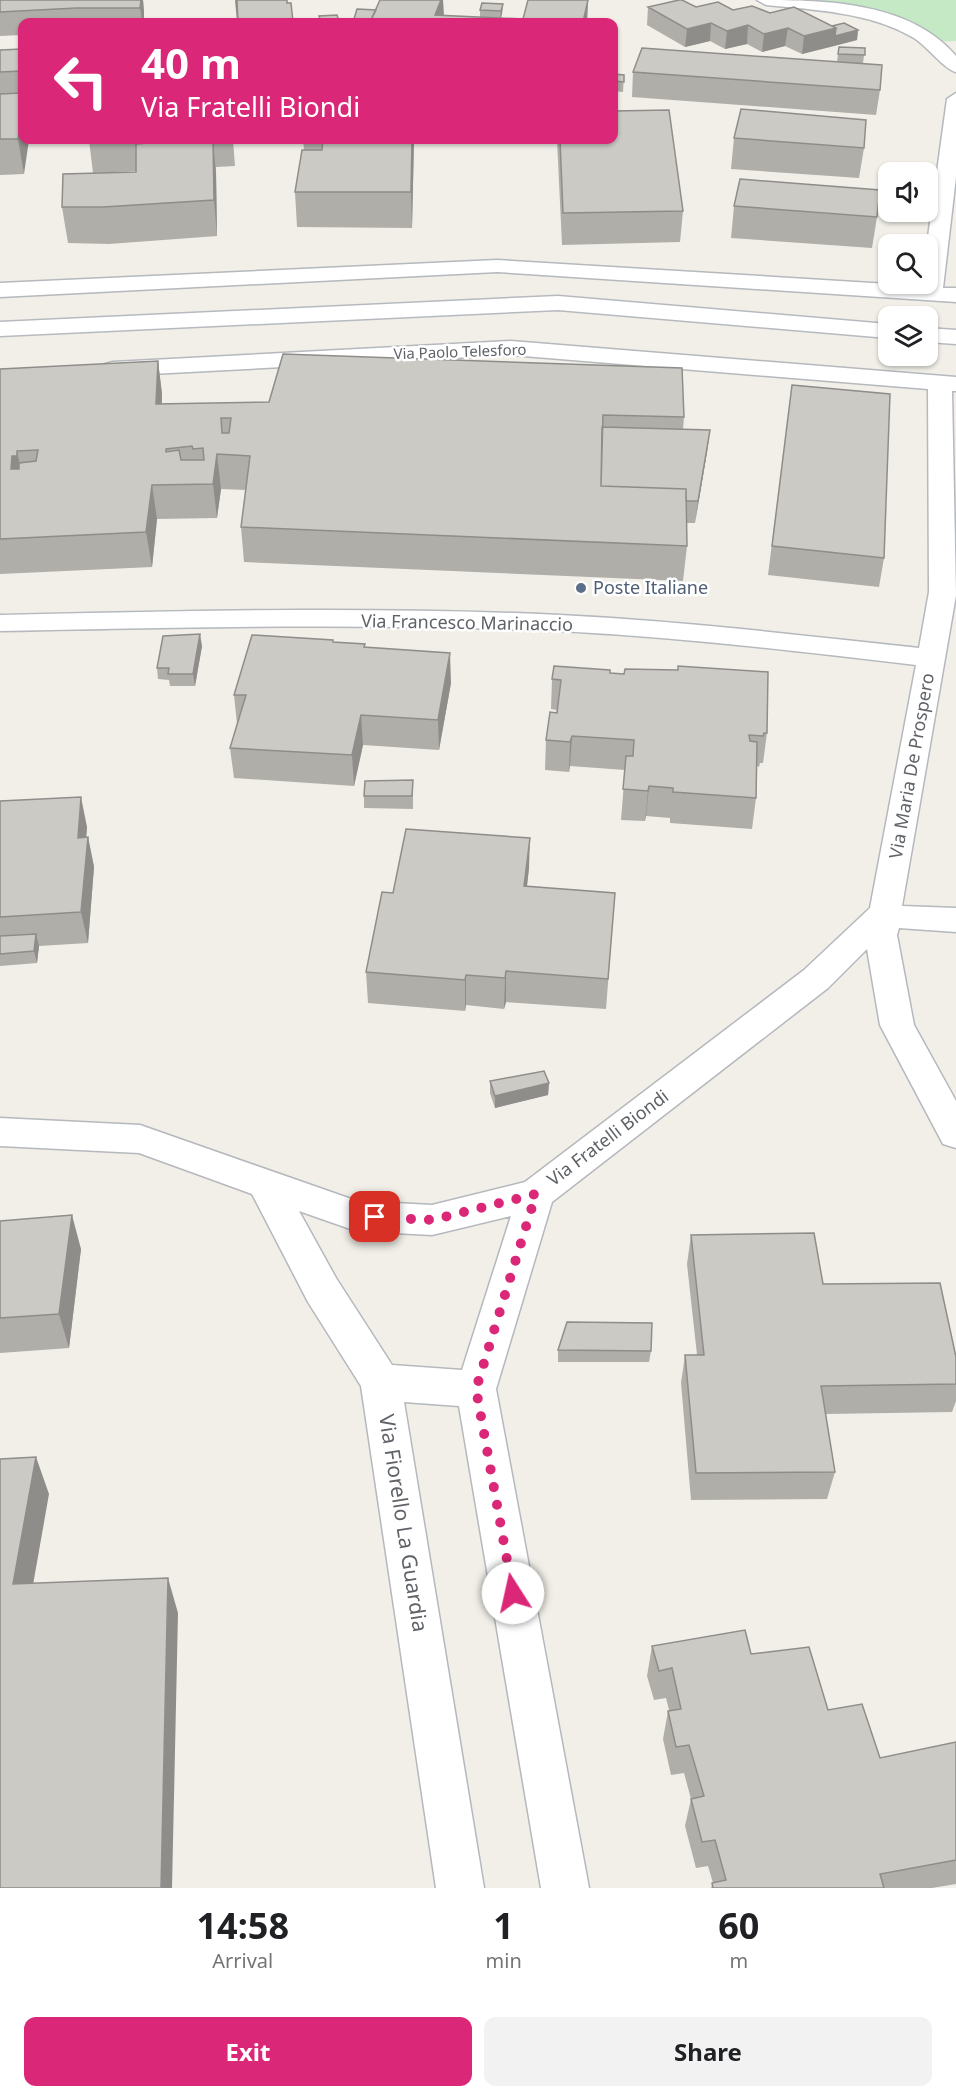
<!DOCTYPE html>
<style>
body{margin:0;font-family:"Noto Sans",sans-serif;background:#f2f2f2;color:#202124;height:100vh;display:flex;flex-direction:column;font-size:22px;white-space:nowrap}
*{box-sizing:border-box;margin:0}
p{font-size:20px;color:#757577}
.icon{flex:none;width:33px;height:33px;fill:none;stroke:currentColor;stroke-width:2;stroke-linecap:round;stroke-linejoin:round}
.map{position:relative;height:1888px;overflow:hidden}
.sheet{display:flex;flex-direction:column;background:#fff;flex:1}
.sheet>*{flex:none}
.hud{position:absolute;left:18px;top:18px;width:600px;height:126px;border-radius:12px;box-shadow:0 2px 4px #0004;background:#db2777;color:#fff;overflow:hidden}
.fabs{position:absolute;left:878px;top:162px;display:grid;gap:12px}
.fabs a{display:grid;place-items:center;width:60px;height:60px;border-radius:12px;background:#fff;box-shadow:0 2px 4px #0004;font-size:30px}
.pin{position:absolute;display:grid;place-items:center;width:51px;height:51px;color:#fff;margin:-26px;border-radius:12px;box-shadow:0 3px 9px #0006}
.me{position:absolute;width:66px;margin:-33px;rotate:350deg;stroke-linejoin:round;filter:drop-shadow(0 0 4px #0008)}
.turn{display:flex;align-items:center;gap:21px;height:126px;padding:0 24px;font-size:27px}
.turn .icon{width:78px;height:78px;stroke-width:2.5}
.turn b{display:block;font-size:42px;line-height:51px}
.eta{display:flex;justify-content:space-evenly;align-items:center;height:102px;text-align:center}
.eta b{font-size:36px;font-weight:700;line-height:42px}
.action{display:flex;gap:12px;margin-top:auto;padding:12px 24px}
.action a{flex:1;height:69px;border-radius:12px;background:#db2777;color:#fff;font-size:24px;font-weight:700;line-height:69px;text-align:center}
.action a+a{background:#f2f2f2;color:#202124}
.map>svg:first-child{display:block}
</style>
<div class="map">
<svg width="956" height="1888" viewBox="0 0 956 1888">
<rect width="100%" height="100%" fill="#f1efe8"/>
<path fill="#c5e8c5" d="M797,0H956V41L935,42L922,28L891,17Z"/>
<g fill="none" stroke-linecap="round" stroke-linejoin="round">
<defs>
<path id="street" d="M757,0C823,0 910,1 956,56V72C945,70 927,46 914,38C870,12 815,10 766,5Z
M956,93V177L943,288H956V302L497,272L0,297V283L497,260L921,286V284H927V244L947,99Z
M511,341L956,377V391H952L956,595L902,906L956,908V932L899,928L897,935L914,1025L956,1101V1148L943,1144L880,1025L867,949L828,988L552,1202L496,1389L589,1888H541L459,1406L404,1402L484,1888H436L361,1386L308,1302L252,1194L139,1153L0,1146V1118L140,1125L357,1201L432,1205L525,1182L804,970L870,908L916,665C797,651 677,637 558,631C372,623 186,627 0,631V615C186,611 373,606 560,615C680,621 799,635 919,648L929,592L928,389L511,355L113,376L105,374L101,369L105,364L113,362ZM299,1211L356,1231L432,1235L511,1216L462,1370L392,1365L336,1278Z"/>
<path id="secondary" d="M558,296L888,324V338L558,310L0,336V322Z
M927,328L956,330V344L927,342Z"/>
</defs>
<use href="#street" stroke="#b5b8bc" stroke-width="3"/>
<use href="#secondary" stroke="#b6babf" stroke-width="3"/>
<use href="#street" fill="#fff" fill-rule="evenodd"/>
<use href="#secondary" fill="#fff" fill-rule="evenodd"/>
</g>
<path fill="#afaea9" d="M0,0H143L144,12V22H22V35L0,36Z
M380,0H443L444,16L480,17V10L503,4L502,14L501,18L523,19L588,0L587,22H353L376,10Z
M648,7H696L770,13L832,26L858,30L857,40L802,54L785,46L762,52L747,44L725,49L710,41L685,47L647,25Z
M319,16L339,21V22H320Z
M839,47L865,48L863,63L880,90L876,115L632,97L633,72L837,62Z
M22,49V140L24,174L0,175V50Z
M614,74L624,75L623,92L614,91Z
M734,138L864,148L859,178L731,169Z
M89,140H233L235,166L216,167L217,236L109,244L68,243L62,207L136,172V171L93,173Z
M303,140H414L412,228L297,227L295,192L304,150Z
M557,140H614L683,211L680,242L562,245Z
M734,206L877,217L872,248L731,238Z
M158,361L162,394V404L684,417L683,430H710L707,452L695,523H686L687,546L683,581L244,562L241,527L246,490L221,489L217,518L157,519L152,567L0,574V369Z
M792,385L884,558L879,587L768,575Z
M334,642L365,647L451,683L439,750L363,745L354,786L234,778L230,748L237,724L234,695Z
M202,646L195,686H170L169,680L158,679L157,668Z
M610,670V673L767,733L763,763H760L759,767L757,766L756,798L752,829L670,823V818L646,816L645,821L621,820L625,770L570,766L569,772L545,770L546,740L557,710L551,709L552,679Z
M413,792V809L364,808V796Z
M0,801L87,827L86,837H88L94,867L88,943L39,946L37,963L0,966Z
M529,868L527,887L615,893L606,1009L506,1002L504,1009L466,1005L465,1011L368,1003L366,972L393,893Z
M490,1081L549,1083L548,1095L495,1108L490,1093Z
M0,1221L81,1249L69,1348L0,1353Z
M691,1235L823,1284L956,1357V1401L952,1412L826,1414L835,1472L827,1499L691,1500L681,1383L685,1355H697L687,1264Z
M558,1350L651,1351L649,1362H558Z
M652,1646L751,1654L828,1710L880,1758L956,1743V1884L932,1888H711L713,1883L708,1866L696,1868L685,1826L691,1799L684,1773L671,1775L663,1739L668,1711L669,1710L666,1698L654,1700L647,1676Z"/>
<path fill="#8f8d8a" d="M141,0H143L144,12V22H142L140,8Z
M235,0H237L239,22H237Z
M441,0H443L444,22L435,15Z
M588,0L587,22H583Z
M503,4L502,14L500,20L501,11Z
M711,23L710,41L685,47L687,29Z
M748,25L747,44L725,49L727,31Z
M788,28L785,46L762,52L764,34Z
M836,28L834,46L802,54L804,36Z
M858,30L857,40L834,46L835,36Z
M22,108V140H29L24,174L18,139Z
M213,140L216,174L217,236L214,200Z
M412,140H414L412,228L411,192Z
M158,361L162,394L160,438L156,404Z
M710,430L707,452L695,523L698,501Z
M17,451L24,485L11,469L12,456Z
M217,454L221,489L217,518L213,484Z
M152,485L157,519L152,567L146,532Z
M200,634L202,646L195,686L193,674Z
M450,653L451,683L439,750L438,720Z
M361,715L363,745L354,786L352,755Z
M572,736L570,766L569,772L570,742Z
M649,786L646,816L645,821L648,791Z
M81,797L87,827L84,868L78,838Z
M88,837L94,867L88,943L81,912Z
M530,838L529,868L523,917L524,886Z
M36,934L39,946L37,963L34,951Z
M506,971V1002L504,1009L505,978Z
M466,975V1005L465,1011V980Z
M549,1083L548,1095L495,1108V1096Z
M72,1215L81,1249L69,1348L59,1314Z
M36,1457L49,1494L27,1619L13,1584Z
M168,1578L178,1613L172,1888H161Z"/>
<path fill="#cccac5" stroke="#8f8d8a" stroke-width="1.5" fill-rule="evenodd" d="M0,0H141L140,8H76L0,12Z
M237,0H287V3H291L293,22H238Z
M380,0H441L435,15L523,19L528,0H588L583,22H370Z
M679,0H682L696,7L718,2L733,10L752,6L770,13L794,7L836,28L804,36L788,28L764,34L748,25L727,31L711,23L687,29L648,7Z
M482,3L503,4L501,11L480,10Z
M357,9L376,10L370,22H353Z
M337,15L339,21L321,22L319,16Z
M844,23L858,30L835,36L836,28L832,26Z
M839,47L865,48V55L838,54Z
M642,48L882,65L880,90L633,72Z
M22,49V71L0,72V50Z
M614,74L624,75V82L614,81Z
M22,93V108L18,139H0V94Z
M741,109L866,120L864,148L734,138Z
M669,110L683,211L563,213L560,140H614V111Z
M147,140H213L214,200L103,207H62L63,174L136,172V144L147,143Z
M323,140H412L411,192H295L302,150H322Z
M740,179L880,190L877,217L734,206Z
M283,354L682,368L684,417L603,415L601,486L686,489L687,546L241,527L250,456L217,454L213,484L152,485L146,532L0,539V369L158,361L156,404L269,402ZM221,418H231L229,433H222ZM192,446L193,449L203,448L204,460H181L179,450L166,452V449ZM38,450L36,461L19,463V469H11L12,456H17V451Z
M792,385L890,394L884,558L772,546Z
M602,427L710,430L698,501H686V489L601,486Z
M200,634L193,674H168L169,668H157L163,636Z
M252,635L333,640V642L365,644L364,647L450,653L438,720L361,715L352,755L230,748L246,695H234Z
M554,666L610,670V673L624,674L625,669L678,670V666L768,672L767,733H764L763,736L749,735L750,741L757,742L756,798L673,792V788L649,786L648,791L623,789L626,756H633L634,740L572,736L570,742L546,740L550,712L557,713L561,680L552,679Z
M413,780L412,796H364L365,781Z
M81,797L78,838L88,837L81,912L0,917V801Z
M406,829L530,838L524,886L615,893L608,979L506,971L505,978L466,975L465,980L366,972L382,892L393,893Z
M36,934L34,951L0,954V936Z
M544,1071L549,1083L495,1096L490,1081Z
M72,1215L59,1314L0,1318V1221Z
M814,1233L823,1284L940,1283L956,1357V1384L821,1386L835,1472L696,1473L685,1355H704L691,1235Z
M567,1322L652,1323L651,1351L558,1350Z
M36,1457L13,1584L168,1578L161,1888H0V1459Z
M745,1630L751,1654L809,1647L828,1710L862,1704L880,1758L956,1742V1860L880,1874L884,1888H713L712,1883L726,1880L715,1840L702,1842L691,1799L704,1796L689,1745L676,1747L668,1711L681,1709L672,1668L659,1671L652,1646Z"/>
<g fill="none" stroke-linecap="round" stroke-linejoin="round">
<path stroke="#db2777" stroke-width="10" stroke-dasharray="0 18" d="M375,1217L432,1220L536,1194L476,1389L513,1593"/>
</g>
<circle fill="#5c6f8a" stroke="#fff" stroke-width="2" cx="581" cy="588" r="6"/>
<g text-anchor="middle" stroke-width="5" stroke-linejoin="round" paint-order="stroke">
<g font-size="15" fill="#5f6368" stroke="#fff">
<text transform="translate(460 352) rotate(-2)" y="5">Via Paolo Telesforo</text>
</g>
<g font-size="18" fill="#4e5e75" stroke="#fff" text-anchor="start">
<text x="593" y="594">Poste Italiane</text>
</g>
<g font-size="18" fill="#5f6368" stroke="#fff">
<text transform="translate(467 623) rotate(1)" y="6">Via Francesco Marinaccio</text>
<text transform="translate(912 766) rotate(-80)" y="6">Via Maria De Prospero</text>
<text transform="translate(608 1138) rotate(-37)" y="6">Via Fratelli Biondi</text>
</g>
<g font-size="21" fill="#5f6368" stroke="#fff">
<text transform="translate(403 1523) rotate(81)" y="7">Via Fiorello La Guardia</text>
</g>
</g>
</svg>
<div class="fabs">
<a><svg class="icon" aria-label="sound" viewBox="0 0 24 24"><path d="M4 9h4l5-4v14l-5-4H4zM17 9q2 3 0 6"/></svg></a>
<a><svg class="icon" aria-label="search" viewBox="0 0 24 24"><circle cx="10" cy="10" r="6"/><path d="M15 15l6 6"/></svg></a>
<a><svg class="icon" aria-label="layers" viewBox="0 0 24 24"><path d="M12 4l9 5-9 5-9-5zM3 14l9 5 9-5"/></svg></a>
</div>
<div class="pin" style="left:375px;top:1217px;background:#d93025"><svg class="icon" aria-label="arrive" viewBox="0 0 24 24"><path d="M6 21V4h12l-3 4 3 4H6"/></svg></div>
<svg class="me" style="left:513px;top:1593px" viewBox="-20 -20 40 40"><circle r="19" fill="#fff"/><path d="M0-13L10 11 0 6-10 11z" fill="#db2777"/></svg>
<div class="hud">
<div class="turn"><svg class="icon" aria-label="left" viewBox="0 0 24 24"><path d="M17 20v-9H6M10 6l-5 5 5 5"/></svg><div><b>40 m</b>Via Fratelli Biondi</div></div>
</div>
</div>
<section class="sheet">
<div class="eta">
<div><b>14:58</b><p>Arrival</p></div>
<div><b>1</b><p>min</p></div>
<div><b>60</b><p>m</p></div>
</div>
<div class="action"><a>Exit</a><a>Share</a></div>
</section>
